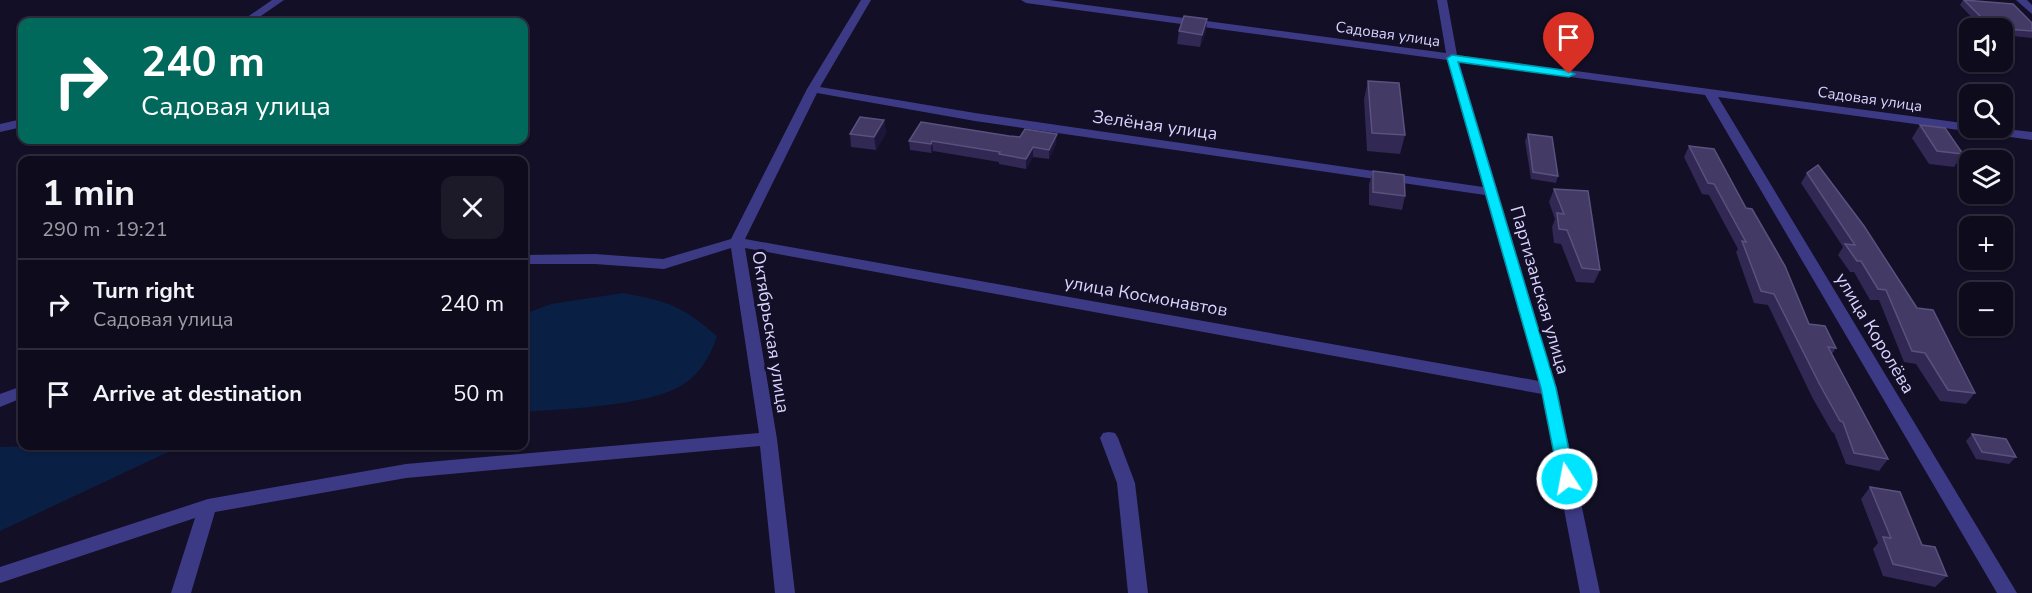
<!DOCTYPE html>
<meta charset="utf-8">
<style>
body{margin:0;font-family:"Nunito Sans",sans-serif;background:#1c1929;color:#f1f3f6;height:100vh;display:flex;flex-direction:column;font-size:22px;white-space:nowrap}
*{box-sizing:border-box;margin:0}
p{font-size:20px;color:#9b9ba3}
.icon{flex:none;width:33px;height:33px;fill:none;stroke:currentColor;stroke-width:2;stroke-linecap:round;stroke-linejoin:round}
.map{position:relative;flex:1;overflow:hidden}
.side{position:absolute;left:18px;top:156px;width:510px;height:294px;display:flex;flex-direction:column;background:#0e0b1c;border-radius:12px;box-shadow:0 2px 4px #0004,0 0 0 2px #2e2b3b}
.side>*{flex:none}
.hud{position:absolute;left:18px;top:18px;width:510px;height:126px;border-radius:12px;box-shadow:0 2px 4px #0004,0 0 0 2px #2e2b3b;background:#00695c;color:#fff;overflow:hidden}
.fabs{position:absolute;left:1959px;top:18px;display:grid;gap:12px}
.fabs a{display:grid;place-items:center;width:54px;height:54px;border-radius:12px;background:#0e0b1c;box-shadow:0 2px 4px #0004,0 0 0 2px #2e2b3b;font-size:30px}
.pin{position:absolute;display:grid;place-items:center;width:51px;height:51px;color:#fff;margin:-62px -26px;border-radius:50% 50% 50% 0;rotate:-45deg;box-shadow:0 0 6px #0007}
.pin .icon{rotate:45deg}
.me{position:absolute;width:66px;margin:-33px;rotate:349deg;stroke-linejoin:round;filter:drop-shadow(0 0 4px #0008)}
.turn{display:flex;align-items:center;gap:21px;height:126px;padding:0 24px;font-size:27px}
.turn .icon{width:78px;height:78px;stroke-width:2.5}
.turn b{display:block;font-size:42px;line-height:51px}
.round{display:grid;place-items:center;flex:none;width:63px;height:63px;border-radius:12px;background:#1c1929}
.summary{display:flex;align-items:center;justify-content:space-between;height:102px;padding:0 24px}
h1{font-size:36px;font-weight:700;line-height:45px}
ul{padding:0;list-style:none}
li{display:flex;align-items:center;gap:18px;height:90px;padding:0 24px;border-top:2px solid #2e2b3b}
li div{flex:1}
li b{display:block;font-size:22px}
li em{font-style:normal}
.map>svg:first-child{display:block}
</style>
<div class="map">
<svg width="2032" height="593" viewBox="0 0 2032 593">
<rect width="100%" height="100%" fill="#130f26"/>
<path fill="#0a1f44" d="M623,293C668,301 682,306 717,336C710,358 697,379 675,389C639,406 564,409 524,412V314L551,304Z
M33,446H181L0,531V447Z"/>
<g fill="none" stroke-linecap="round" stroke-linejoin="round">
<path fill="#3d3a85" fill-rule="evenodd" d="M272,0H284L252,22H240Z
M861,0H871L820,87L975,113L1483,187L1447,60L1026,3L1021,0H1049L1446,53L1437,0H1447L1457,55L1970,124V128H1997L2032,132V140L1718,97L2017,593H1997L1705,95L1459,62L1557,389L1600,593H1580L1542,394L745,248L777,439L795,593H775L760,446L406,478L215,512L191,593H171L195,518L0,583V567L208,499L406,464L759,433L731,248L664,269L595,264H524V255L595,254L663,259L731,239L807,89ZM817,93L975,121L1485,195L1539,381L745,239Z
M2016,0H2027L2032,5V14Z
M22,119V127L0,132V124Z
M22,386V398L0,407V394Z
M1109,432L1115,433L1118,438L1135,483L1148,593H1128L1117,483L1100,438L1103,433Z"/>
</g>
<path fill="#312854" d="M1963,0H1972L2032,23V38L2003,35L2002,28H1996L1993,25L1978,24L1960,5Z
M1207,19L1206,31L1200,47L1177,44L1179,31Z
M1368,81L1405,135L1400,154L1367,151L1364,99Z
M884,120L886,133L876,150L851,147L850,134Z
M1920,125L1963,154L1954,167L1929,164L1912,138Z
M1528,134L1558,176L1556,183L1531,179L1525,141Z
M909,141L1056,144L1049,159L1033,157L1026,169L999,164V162L933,151L931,153L910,150Z
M1689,146L1809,324L1836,348L1832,354L1888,459L1879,471L1846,464L1834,433L1832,432L1812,397L1768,305L1754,303L1736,252L1738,249L1709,195L1702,194L1684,157Z
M1373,171L1405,196L1402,210L1369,205V184Z
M1807,173L1917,308L1975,393L1966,404L1940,401L1916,364L1904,362L1879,300H1870L1854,272H1850L1838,255L1843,247L1801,183Z
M1554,189L1600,270L1594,283L1576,282L1561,244L1554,243L1552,227L1555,219L1549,202Z
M1972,434L2016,457L2009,464L1976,459L1966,441Z
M1870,487L1922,545L1947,576L1935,587L1883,576L1873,549L1878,543L1861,499Z"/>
<path fill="#1d163a" d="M1207,19L1206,31L1200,47L1202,35Z
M884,120L886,133L876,150L874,137Z
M1057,134L1056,144L1049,159V150Z
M932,141L933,151L931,153V144Z
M1033,147V157L1026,169V159Z"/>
<path fill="#433a66" stroke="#5a527e" stroke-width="1.5" d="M1964,0L2013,4L2032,23V31L2007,29L1997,19L1982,18Z
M1184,16L1207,19L1202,35L1179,31Z
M1368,81L1399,83L1405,135L1372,133Z
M860,117L884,120L874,137L850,134Z
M921,122L1009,136L1020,137L1025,129L1057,134L1049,150L1033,147L1026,159L999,154L1000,152L932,141L931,144L909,141Z
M1920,125L1945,128L1963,154L1937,151Z
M1528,134L1552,137L1558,176L1533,172Z
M1689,146L1714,149L1746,208L1752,209L1785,266L1809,324L1825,326L1836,348L1828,347L1888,459L1854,453L1843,422L1840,421L1820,385L1774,294L1761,291L1742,241L1746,242L1714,184L1708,183Z
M1818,165L1864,226L1917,308L1933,310L1975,393L1948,390L1925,353L1912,351L1886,290L1878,289L1861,261H1857L1845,244L1855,245L1807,173Z
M1373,171L1404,175L1405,196L1373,192Z
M1554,189L1588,191L1600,270L1582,268L1567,230L1559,229L1557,213L1564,214Z
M1972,434L2006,439L2016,457L1982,452Z
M1870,487L1900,492L1922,545L1935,547L1947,576L1893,564L1883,537L1891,538Z"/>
<path fill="#00e5ff" stroke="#0095a6" stroke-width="1.5" d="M1452,55L1569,71L1575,74L1569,77L1458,62L1556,388L1575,479L1573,484L1567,486L1561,484L1559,479L1541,388L1447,58Z"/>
<g text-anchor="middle" stroke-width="6" stroke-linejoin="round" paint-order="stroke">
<g font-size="15" fill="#d9d4ff" stroke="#130f26">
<text transform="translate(1388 34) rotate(8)" y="5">Садовая улица</text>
<text transform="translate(1870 99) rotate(8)" y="5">Садовая улица</text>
</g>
<g font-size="18" fill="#d9d4ff" stroke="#130f26">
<text transform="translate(1155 125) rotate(8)" y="6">Зелёная улица</text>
<text transform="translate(1540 290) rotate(74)" y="6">Партизанская улица</text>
<text transform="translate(1146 296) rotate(10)" y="6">улица Космонавтов</text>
<text transform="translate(771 332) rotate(81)" y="6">Октябрьская улица</text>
<text transform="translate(1875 333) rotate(59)" y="6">улица Королёва</text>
</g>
</g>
</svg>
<div class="fabs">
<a><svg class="icon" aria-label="sound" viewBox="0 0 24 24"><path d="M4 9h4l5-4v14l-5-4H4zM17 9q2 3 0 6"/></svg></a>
<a><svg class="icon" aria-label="search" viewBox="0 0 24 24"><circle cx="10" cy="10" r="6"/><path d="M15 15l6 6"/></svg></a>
<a><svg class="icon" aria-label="layers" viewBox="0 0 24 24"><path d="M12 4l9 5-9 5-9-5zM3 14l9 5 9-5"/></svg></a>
<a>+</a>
<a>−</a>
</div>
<div class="pin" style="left:1569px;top:74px;background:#d93025"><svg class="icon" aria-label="arrive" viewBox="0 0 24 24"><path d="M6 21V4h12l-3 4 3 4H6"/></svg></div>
<svg class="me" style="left:1567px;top:479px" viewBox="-20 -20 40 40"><circle r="17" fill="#00e5ff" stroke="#fff" stroke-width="3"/><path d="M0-11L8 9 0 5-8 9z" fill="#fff"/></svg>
<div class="hud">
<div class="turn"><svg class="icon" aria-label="right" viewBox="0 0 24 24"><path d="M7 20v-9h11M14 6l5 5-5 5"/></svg><div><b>240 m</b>Садовая улица</div></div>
</div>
<section class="side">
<div class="summary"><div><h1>1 min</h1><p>290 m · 19:21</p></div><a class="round"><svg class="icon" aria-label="close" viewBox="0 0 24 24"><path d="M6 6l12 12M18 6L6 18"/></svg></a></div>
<ul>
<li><svg class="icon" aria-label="right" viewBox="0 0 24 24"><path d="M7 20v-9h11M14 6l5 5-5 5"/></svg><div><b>Turn right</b><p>Садовая улица</p></div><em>240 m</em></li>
<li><svg class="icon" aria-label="arrive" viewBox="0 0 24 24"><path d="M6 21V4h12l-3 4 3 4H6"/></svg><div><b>Arrive at destination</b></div><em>50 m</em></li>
</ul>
</section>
</div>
